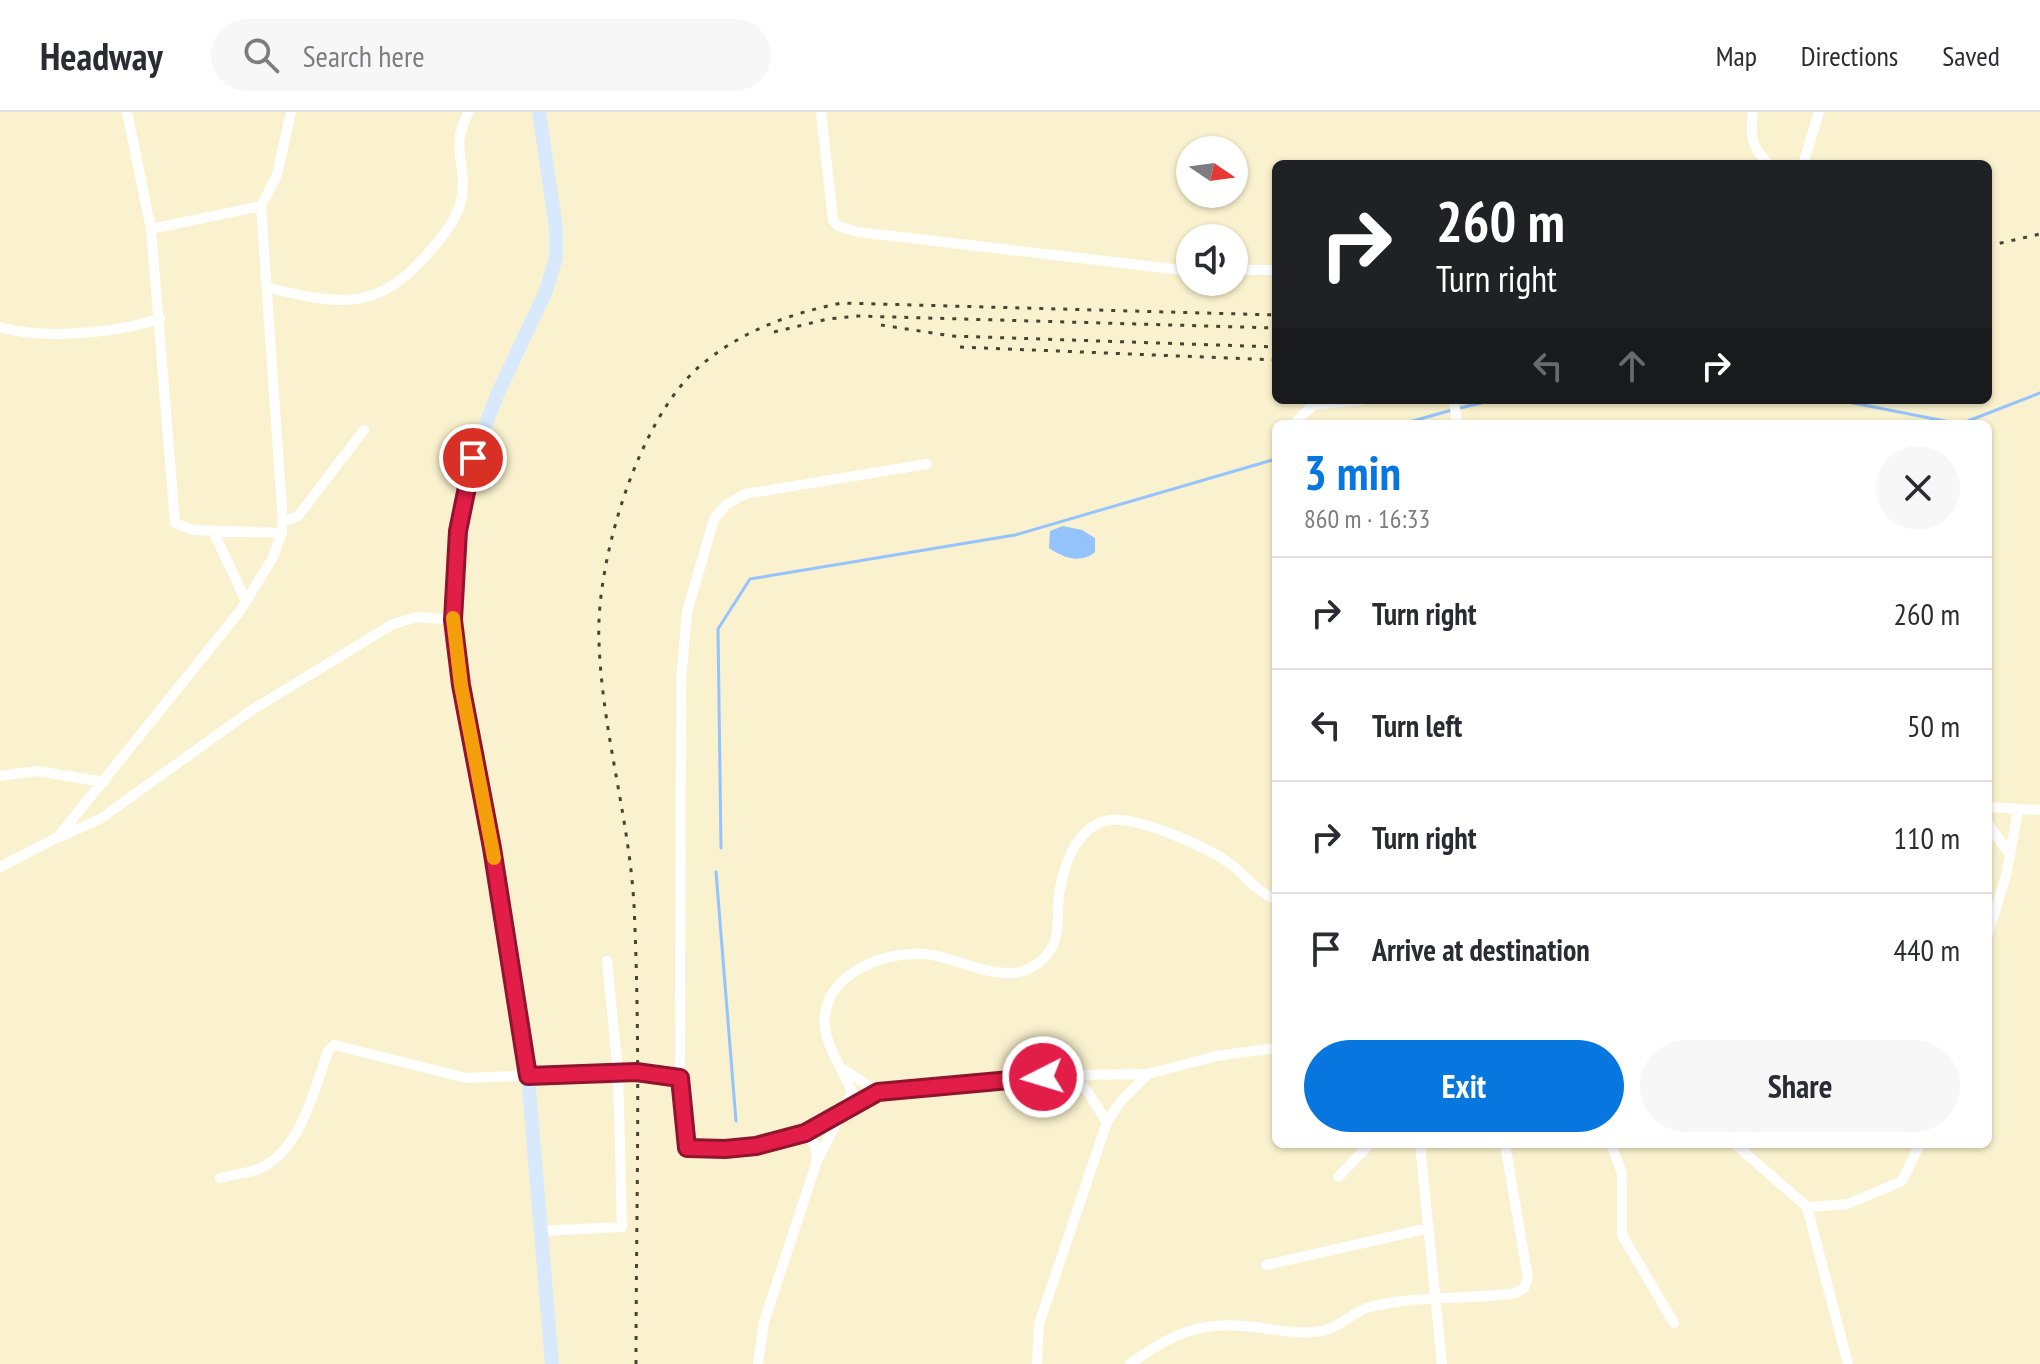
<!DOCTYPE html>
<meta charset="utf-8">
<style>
body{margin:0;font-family:"PT Sans Narrow",sans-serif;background:#f7f7f7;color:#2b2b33;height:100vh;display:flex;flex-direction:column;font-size:30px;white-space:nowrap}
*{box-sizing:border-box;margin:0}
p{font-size:26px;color:#7c7c81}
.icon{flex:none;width:44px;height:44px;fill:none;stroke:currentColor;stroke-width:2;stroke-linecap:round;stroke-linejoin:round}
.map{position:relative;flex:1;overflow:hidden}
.details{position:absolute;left:1272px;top:308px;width:720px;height:728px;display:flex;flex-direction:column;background:#fff;border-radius:12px;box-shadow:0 2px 6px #0004}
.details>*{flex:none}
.guide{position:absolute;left:1272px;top:48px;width:720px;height:244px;border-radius:12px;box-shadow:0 2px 6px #0004;background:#202124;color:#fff;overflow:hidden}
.needle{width:52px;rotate:103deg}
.fabs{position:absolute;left:1176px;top:24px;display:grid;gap:16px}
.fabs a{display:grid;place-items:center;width:72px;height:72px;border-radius:50%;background:#fff;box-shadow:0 2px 6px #0004;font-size:40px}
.pin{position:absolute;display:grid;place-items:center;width:68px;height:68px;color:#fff;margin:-34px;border:4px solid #fff;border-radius:50%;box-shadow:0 2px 8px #0007}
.me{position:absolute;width:88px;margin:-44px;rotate:265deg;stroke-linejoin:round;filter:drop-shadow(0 0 6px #0008)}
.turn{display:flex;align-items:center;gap:28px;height:168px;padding:0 32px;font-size:36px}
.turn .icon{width:104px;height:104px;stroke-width:2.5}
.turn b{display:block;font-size:56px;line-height:68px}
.lanes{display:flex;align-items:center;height:76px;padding:0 32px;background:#0003;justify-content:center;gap:40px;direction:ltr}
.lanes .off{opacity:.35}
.round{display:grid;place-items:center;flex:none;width:84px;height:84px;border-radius:42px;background:#f7f7f7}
.overview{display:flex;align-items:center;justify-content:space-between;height:136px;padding:0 32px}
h1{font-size:48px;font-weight:800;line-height:60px;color:#0777df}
.primary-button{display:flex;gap:16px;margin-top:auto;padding:16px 32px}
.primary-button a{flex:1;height:92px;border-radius:48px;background:#0777df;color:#fff;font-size:32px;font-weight:800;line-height:92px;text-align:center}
.primary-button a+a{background:#f7f7f7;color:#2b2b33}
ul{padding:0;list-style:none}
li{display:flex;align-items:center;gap:24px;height:112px;padding:0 32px;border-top:2px solid #e1e1e2}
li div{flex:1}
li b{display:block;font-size:30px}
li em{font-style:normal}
header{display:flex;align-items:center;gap:48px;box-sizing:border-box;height:112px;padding:0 40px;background:#fff;border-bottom:2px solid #e1e1e2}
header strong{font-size:38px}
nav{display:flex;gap:44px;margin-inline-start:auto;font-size:28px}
.search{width:560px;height:72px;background:#f7f7f7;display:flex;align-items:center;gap:20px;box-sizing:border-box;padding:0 28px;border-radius:44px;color:#7c7c81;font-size:30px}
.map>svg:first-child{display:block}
</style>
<header>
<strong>Headway</strong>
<div class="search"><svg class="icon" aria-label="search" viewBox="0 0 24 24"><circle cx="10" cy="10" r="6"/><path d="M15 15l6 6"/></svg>Search here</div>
<nav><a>Map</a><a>Directions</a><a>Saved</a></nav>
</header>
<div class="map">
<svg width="2040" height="1252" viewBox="0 0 2040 1252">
<rect width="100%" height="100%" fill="#faf2ce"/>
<path fill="#94c3fd" d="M1063,414L1082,418L1095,426V440C1081,452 1063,446 1049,436L1050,419Z"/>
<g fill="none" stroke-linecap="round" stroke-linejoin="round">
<path stroke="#94c3fd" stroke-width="3" d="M1838,288L1960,312L2040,281
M1460,296L1494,288
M1402,312L1452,298
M721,736L718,517L750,467L1015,423L1276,347
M716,760L736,1009"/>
<path stroke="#fff" stroke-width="10" d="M127,0L151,117L175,411L193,418L282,421
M821,0L833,108L838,114L858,120L1190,159
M1753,0C1750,23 1751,36 1769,52
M1803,52L1819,0
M151,117L261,94
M1234,158H1276
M269,176C341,193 378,200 429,140C442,125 456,109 461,89C469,56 448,34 469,0
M0,215C41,228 120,221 160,206
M1454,288L1457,312
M1297,308L1313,293L1362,288
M282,410L298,404L364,318
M213,419L246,489
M0,664L37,659L104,670
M1988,695L2040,698
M1988,712L2009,741
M60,725L100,707L252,598L393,512L418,505L453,508
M0,755L58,725L240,499L272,447L282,421V397L261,94L277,63L291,0
M1988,821L2006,764L2018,698
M843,957L878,980
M1071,963L1087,979L1107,1010
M680,966L681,569L687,500L714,407L726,393L745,382L927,352
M1420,1032L1442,1252
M1611,1032L1622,1061V1123L1674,1211
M1735,1032L1807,1095L1848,1092L1902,1069L1920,1032
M817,1049L852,980C845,962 832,944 827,925C811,869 878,838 925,842C953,845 980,861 1008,861C1022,862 1035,855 1045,845C1064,825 1055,800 1060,776C1065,748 1080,711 1111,708C1139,705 1205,734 1229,751C1246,763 1256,780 1276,787
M1338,1065L1370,1032
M220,1066C231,1063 244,1062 256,1058C300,1042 314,978 328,939L334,933L466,966L618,960L680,966L687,1036L725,1037L756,1034L805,1021L878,980L1071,963L1148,962L1216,944L1276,936
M1807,1095L1848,1252
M539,1119L622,1115L618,960L607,849
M1266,1153L1429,1116
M758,1252L764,1210L817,1049L815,1033L805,1021
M1037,1252L1039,1212L1107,1010L1121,989L1148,962
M1130,1252C1173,1221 1201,1208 1255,1215C1277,1218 1299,1223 1322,1219C1341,1215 1352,1200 1370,1195C1418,1183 1468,1188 1516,1181L1524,1176L1528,1166L1505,1032"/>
<path stroke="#d8e9fe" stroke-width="14" d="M539,0L556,116V146L546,179L497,283L473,346L458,419L453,508L461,573L492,736L528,964L552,1252"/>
<path stroke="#484433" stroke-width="3" stroke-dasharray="4 8" stroke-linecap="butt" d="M1988,134L2040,122
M881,213L952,224L1276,235
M774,220L828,207L858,204L1276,216
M960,235L1276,248
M636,1252C636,1099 641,946 634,793C629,705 602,619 599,530C595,451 638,307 700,254C741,219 791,201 842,191L1276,203"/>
</g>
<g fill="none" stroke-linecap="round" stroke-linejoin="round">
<defs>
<path id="route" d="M473,346L458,419L453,508L461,573L492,736L528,964L636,960L680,966L687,1036L725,1037L756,1034L805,1021L878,980L1043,965"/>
</defs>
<use href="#route" stroke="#92132f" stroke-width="20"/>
<use href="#route" stroke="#e11d48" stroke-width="14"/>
<path stroke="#f59e0b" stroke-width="14" d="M453,506L461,573L494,746"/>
</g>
</svg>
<div class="fabs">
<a><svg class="needle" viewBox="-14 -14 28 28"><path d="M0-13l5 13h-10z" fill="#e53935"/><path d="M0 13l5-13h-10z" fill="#7c7c81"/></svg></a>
<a><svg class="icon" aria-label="sound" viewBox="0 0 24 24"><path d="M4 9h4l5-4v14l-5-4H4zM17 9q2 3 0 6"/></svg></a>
</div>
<div class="pin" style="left:473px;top:346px;background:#d93025"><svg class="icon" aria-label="arrive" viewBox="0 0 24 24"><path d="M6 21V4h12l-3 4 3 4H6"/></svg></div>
<svg class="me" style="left:1043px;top:965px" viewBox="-20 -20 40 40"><circle r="17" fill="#e11d48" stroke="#fff" stroke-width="3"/><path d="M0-11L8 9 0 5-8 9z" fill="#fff"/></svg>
<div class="guide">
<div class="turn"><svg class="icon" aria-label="right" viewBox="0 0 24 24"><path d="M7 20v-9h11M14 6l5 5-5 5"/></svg><div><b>260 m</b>Turn right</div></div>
<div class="lanes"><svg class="icon off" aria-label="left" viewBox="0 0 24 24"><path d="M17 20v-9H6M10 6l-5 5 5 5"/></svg><svg class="icon off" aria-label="ahead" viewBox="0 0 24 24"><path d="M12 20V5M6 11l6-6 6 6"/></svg><svg class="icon" aria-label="right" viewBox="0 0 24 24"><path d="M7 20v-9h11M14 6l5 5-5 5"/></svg></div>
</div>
<section class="details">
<div class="overview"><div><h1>3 min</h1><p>860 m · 16:33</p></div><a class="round"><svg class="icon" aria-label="close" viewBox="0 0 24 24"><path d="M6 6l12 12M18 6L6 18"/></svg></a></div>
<ul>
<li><svg class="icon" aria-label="right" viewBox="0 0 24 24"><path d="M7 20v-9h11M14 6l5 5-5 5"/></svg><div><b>Turn right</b></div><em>260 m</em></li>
<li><svg class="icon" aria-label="left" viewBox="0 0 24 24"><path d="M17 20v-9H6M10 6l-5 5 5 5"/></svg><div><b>Turn left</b></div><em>50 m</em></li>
<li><svg class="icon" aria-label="right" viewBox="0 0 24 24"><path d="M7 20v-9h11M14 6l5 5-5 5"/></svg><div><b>Turn right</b></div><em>110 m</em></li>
<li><svg class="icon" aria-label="arrive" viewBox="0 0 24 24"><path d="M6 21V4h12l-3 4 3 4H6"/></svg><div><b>Arrive at destination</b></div><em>440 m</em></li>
</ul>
<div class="primary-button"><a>Exit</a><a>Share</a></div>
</section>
</div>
